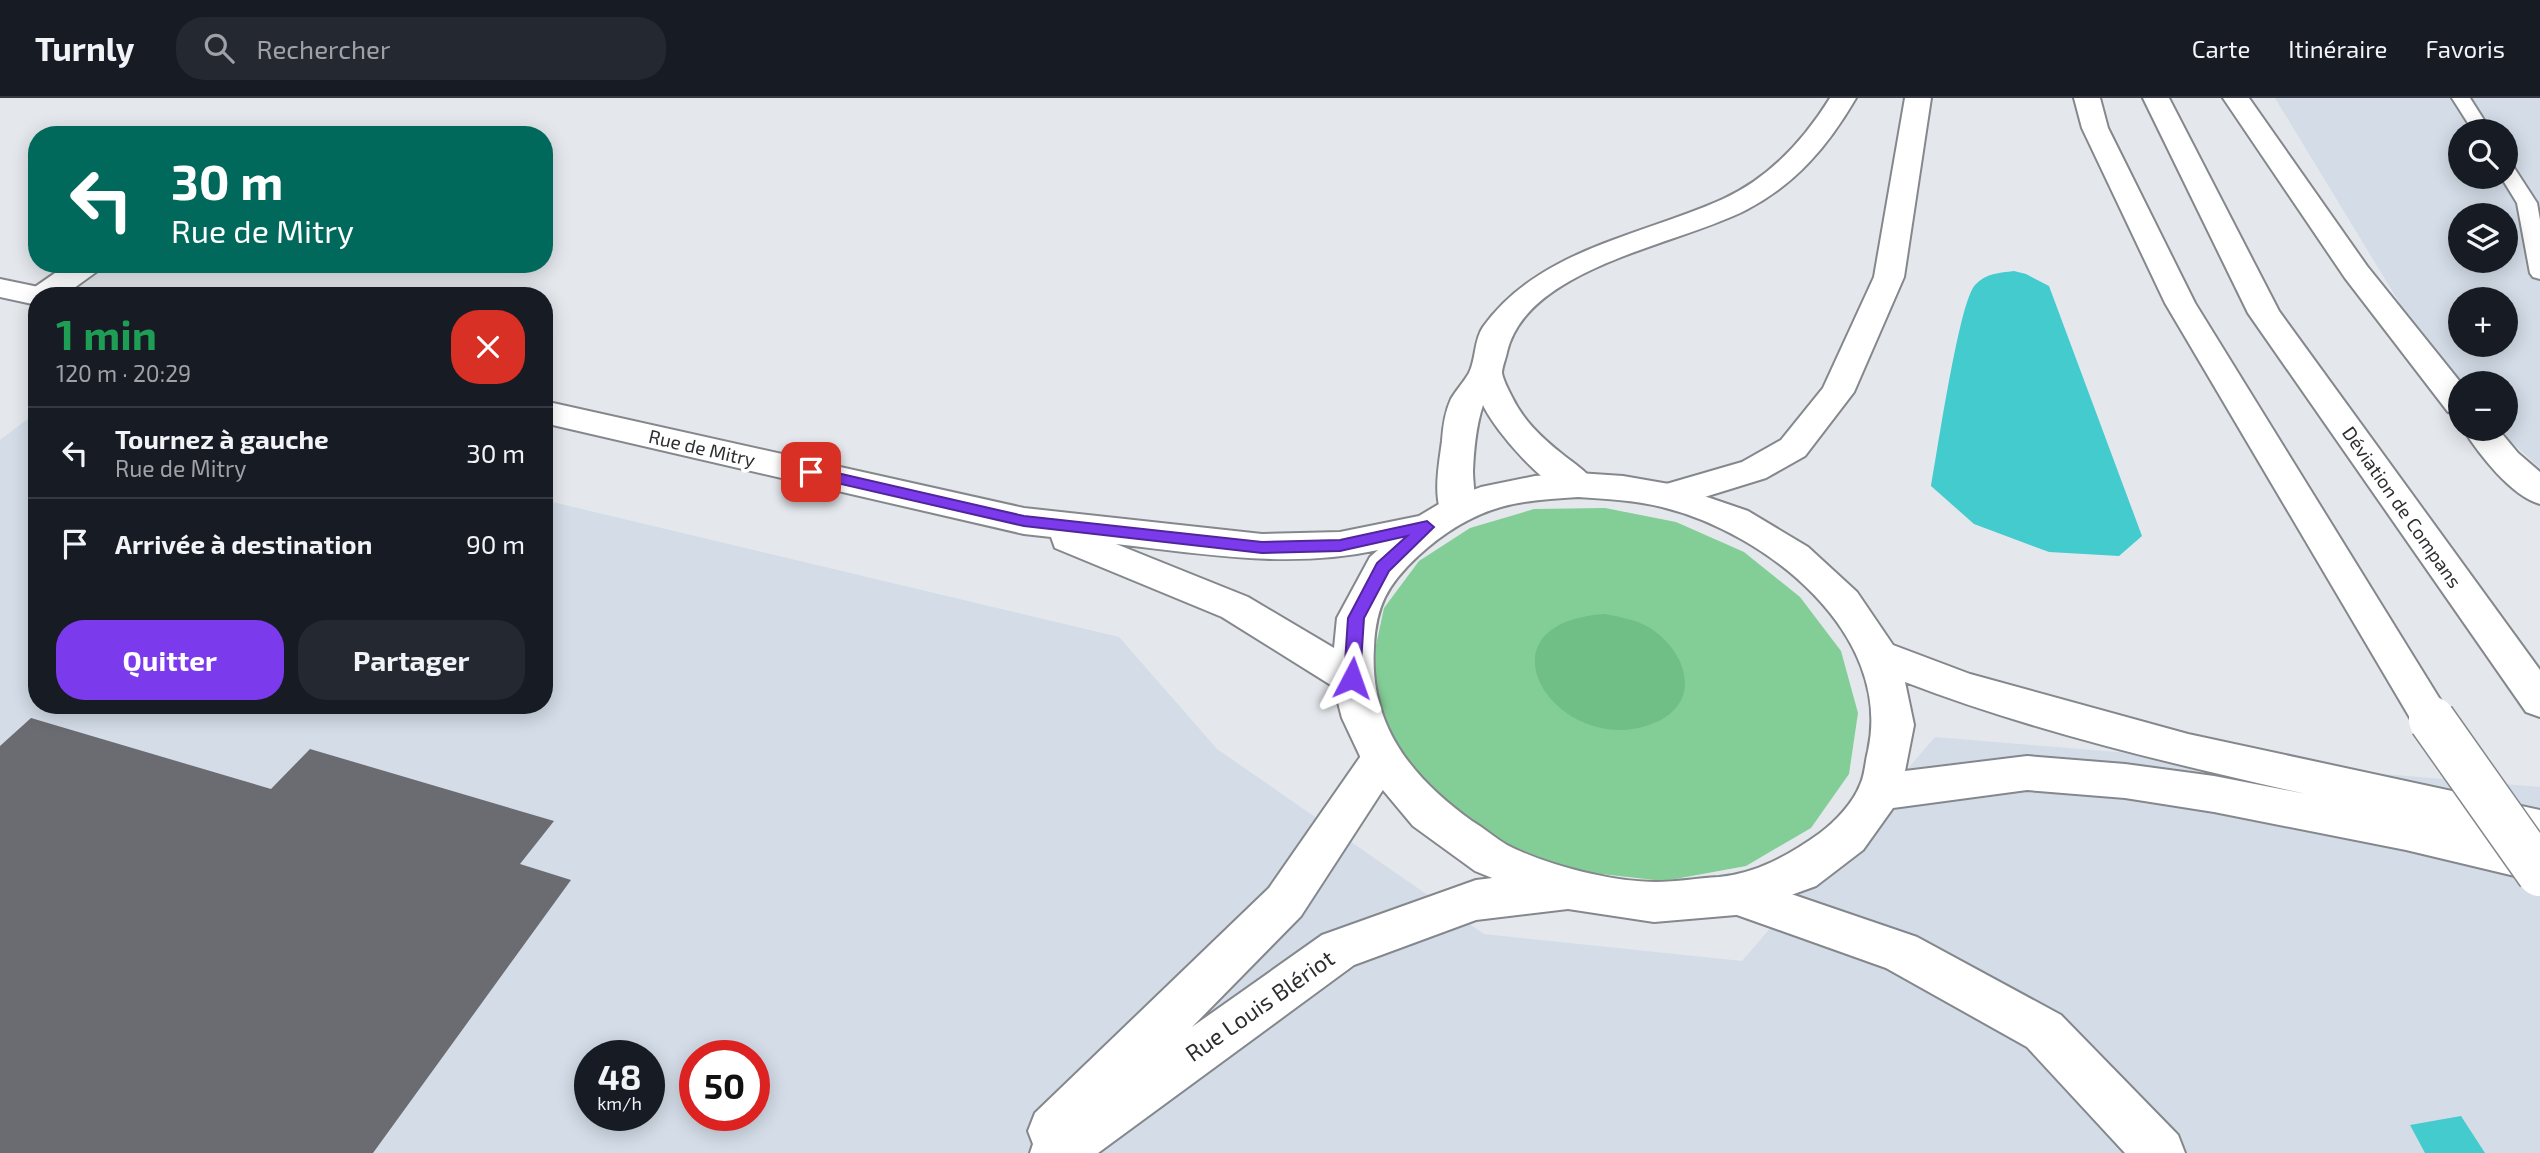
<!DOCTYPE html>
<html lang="fr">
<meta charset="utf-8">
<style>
body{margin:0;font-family:"Exo 2",sans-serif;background:#242831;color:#f1f3f6;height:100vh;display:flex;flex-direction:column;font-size:26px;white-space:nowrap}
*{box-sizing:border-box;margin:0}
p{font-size:23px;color:#9ea1a6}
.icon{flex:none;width:38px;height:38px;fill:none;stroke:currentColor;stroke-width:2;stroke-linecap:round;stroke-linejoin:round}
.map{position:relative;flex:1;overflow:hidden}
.panel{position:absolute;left:28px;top:189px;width:525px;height:427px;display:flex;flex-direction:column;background:#171b24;border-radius:28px;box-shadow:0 4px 18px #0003}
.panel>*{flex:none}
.guide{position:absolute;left:28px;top:28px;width:525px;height:147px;border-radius:28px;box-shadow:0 4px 18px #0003;background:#00695c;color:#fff;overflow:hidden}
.buttons{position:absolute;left:2448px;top:21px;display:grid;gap:14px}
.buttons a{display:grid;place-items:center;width:70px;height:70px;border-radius:50%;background:#171b24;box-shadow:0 4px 18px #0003;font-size:35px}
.speed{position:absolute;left:574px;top:942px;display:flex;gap:14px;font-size:35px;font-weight:700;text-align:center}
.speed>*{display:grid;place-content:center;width:91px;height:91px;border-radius:50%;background:#171b24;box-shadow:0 4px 18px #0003;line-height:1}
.speed small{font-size:18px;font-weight:400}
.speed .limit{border:10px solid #d22;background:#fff;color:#111}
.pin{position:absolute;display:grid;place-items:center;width:60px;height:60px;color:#fff;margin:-30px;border-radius:14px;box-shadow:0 4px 10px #0006}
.me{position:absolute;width:77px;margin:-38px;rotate:4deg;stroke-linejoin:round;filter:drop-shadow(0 0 5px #0008)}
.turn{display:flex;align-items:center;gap:24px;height:147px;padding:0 28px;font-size:32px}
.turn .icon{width:91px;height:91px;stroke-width:2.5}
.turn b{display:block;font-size:49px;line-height:60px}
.round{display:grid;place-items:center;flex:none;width:74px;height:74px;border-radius:28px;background:#242831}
.overview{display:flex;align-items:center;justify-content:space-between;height:119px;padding:0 28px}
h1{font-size:42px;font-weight:700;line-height:52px;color:#1e9e55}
.button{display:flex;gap:14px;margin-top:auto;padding:14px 28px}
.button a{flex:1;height:80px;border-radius:28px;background:#7c3aed;color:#fff;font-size:28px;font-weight:700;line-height:80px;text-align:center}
.button a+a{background:#242831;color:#f1f3f6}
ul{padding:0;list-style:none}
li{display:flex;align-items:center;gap:21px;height:91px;padding:0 28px;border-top:2px solid #363941}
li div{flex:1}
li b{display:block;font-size:26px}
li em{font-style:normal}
header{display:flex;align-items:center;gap:42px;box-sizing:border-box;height:98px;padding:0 35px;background:#171b24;border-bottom:2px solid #363941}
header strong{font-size:33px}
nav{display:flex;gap:38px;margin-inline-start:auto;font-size:24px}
.search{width:490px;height:63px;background:#242831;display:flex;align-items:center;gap:18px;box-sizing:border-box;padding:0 24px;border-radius:28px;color:#9ea1a6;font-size:26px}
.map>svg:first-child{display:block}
</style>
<header>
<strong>Turnly</strong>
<div class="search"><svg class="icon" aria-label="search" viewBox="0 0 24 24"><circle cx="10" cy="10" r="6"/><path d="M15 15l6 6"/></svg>Rechercher</div>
<nav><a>Carte</a><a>Itinéraire</a><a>Favoris</a></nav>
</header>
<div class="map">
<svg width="2540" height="1055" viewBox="0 0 2540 1055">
<rect width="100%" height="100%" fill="#e4e8ed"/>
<path fill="#d3dce7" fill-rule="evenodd" d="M2275,0H2540V370L2497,331H2506V285L2450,288ZM2460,33H2506V79H2460ZM2460,117H2506V163H2460ZM2460,201H2506V247H2460Z
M37,314V607H544V402L1119,539L1217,651L1484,836L1742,863L1935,639L2540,689V1055H0V342ZM590,957H649V1017H590ZM695,957H754V1017H695Z"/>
<path fill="#83cd97" d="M1605,410L1676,424L1744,454L1800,499L1841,553L1858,615L1849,676L1811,730L1746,768L1664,783L1574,773L1492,740L1426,689L1386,629L1372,566L1384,510L1419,463L1470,430L1534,411Z"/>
<path fill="#6fbf86" d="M1605,516C1620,519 1637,522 1650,530C1690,556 1703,609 1649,627C1555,659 1470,525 1605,516Z"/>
<path fill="#44cbce" d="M2014,173L2026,176L2049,188L2142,438L2119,458L2049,454L1974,426L1931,388C1937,356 1959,204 1975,187C1986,175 1999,175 2014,173Z
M2461,1018L2485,1055H2425L2410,1027Z"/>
<path fill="#6b6c71" d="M31,620L271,691L310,651L554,723L520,766L571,782L373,1055H0V648Z"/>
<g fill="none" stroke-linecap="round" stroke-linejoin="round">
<defs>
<path id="lane" d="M2452,0H2470L2491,33H2473Z
M2506,66L2513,68L2537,105L2540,122V181L2533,179L2530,175L2517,105L2501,79H2506Z"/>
<path id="street" d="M1830,0H1856C1828,48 1796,86 1746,112C1678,147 1527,169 1507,254C1506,260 1502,269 1502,275C1503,282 1509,293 1512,299C1523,322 1541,339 1561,355C1573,365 1587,373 1596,387L1590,396C1585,397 1580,399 1575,398C1547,393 1495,333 1483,307C1476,328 1474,351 1473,373C1473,389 1478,406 1470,421L1457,425L1444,421C1432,400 1439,366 1442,343C1443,328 1445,314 1451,301C1456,292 1464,284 1469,275C1476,261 1474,242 1483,229C1539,151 1641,138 1723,101C1769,80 1804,42 1830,0Z
M68,166H103L99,172L63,198H37V206L32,205L28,198L32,191Z
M1382,644L1397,649L1403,661L1301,818L1192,929L1322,837L1476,782L1568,771L1584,777L1590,791L1584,805L1568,811L1476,822L1354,867L1098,1055H1030L1033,1046L1028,1033L1035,1015L1269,790L1367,649Z"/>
<path id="secondary" d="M0,181L48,191L52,198H37V207L0,199Z
M544,303L1024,410L1262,436L1340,434L1419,418L1444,403L1481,389L1535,378L1578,375L1623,378L1669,386L1748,413L1808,449L1857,494L1893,547L1970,576L2188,636L2540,712V784L2406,752L2214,714L2125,700L2027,692L1893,710L1863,752L1816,788L1736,817L1654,824L1568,811L1475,773L1413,728L1367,673L1342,620L1334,589L1222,519L1055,450L1051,439L1024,436L544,325ZM1578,399C1606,401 1634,402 1662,409C1765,434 1894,535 1868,653C1865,664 1865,677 1860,687C1853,705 1835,724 1820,735C1789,757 1758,775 1719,779C1698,780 1676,784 1656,784C1611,784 1546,767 1507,747C1495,740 1484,730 1472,723C1411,679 1369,627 1374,549C1376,508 1387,487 1418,458C1442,436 1469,418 1501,409C1526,402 1552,401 1578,399ZM1116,446C1204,456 1291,471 1378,452L1370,459L1337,520L1334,550L1248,499ZM1905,584C2032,633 2173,666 2306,696L2214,678L2125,666L2027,658L1905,673L1914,627Z"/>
<path id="primary" d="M1905,0H1931L1904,179L1854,294L1805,358L1766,380L1669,410L1656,407L1651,398L1656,389L1742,364L1781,342L1823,290L1874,179Z
M2074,0H2100L2108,30L2195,205L2441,603L2447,614L2441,625L2427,630L2413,625L2165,205L2082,30Z
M2143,0H2169L2279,213L2540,572V619L2526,614L2248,215Z
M2223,0H2249L2367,168L2461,285L2460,317L2448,314L2345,180Z
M2463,331H2498L2518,355L2540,374V406C2511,398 2479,356 2463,331Z
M1736,777L1917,839L2061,917L2178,1037L2185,1055H2125L2027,949L1886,870L1720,811L1714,797L1720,783Z"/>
</defs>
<use href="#lane" stroke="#84888c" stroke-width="4"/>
<use href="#street" stroke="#84888c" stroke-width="4"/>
<use href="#secondary" stroke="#84888c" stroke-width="4"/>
<use href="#primary" stroke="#84888c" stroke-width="4"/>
<use href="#lane" fill="#fff" fill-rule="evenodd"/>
<use href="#street" fill="#fff" fill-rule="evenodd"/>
<use href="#secondary" fill="#fff" fill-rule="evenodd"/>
<use href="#primary" fill="#fff" fill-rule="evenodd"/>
<defs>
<path id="primary-bridge-far1" d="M2427,614L2434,623"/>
<path id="primary-bridge" d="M2432,622L2540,775"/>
</defs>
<use href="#primary-bridge-far1" stroke="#84888c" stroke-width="40" stroke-linecap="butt"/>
<use href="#primary-bridge" stroke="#84888c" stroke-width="49" stroke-linecap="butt"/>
<use href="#primary-bridge-far1" stroke="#fff" stroke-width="37"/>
<use href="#primary-bridge" stroke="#fff" stroke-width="46"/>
</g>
<path fill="#7c3aed" stroke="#51269a" stroke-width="2" d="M811,369L1024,418L1262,444L1340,442L1427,423L1434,429L1389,473L1364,520L1360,580L1352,586L1344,580L1348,520L1377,465L1407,438L1340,453L1262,455L1024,428L806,378L804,374L806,371Z"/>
<g text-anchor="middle" stroke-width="7" stroke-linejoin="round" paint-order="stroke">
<g font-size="19" fill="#2d2e30" stroke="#fff">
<text transform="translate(702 350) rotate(13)" y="7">Rue de Mitry</text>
<text transform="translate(2402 409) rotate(55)" y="7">Déviation de Compans</text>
</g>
<g font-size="23" fill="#2d2e30" stroke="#fff">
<text transform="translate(1260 908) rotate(-35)" y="8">Rue Louis Blériot</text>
</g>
</g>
</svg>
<div class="buttons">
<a><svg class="icon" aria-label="search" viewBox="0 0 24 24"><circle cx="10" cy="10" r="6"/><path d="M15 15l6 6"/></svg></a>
<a><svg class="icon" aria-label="layers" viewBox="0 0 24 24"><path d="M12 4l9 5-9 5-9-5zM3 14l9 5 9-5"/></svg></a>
<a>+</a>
<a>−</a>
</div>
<div class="speed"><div>48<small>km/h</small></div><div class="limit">50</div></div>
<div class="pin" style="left:811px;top:374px;background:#d93025"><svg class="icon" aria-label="arrive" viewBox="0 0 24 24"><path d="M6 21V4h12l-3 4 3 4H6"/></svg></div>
<svg class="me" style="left:1352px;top:580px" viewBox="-20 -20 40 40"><path d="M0-17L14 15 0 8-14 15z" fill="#7c3aed" stroke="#fff" stroke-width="4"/></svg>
<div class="guide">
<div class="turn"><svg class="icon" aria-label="left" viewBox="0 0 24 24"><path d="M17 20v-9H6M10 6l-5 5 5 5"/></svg><div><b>30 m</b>Rue de Mitry</div></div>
</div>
<section class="panel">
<div class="overview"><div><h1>1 min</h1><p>120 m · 20:29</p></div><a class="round" style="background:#d93025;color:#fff"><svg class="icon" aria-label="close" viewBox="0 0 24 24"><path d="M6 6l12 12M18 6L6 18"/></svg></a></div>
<ul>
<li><svg class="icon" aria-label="left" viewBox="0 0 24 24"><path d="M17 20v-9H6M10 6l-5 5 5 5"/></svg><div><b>Tournez à gauche</b><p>Rue de Mitry</p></div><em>30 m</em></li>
<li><svg class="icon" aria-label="arrive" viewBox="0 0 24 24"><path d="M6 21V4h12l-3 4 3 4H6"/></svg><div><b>Arrivée à destination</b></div><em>90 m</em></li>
</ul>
<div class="button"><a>Quitter</a><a>Partager</a></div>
</section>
</div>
